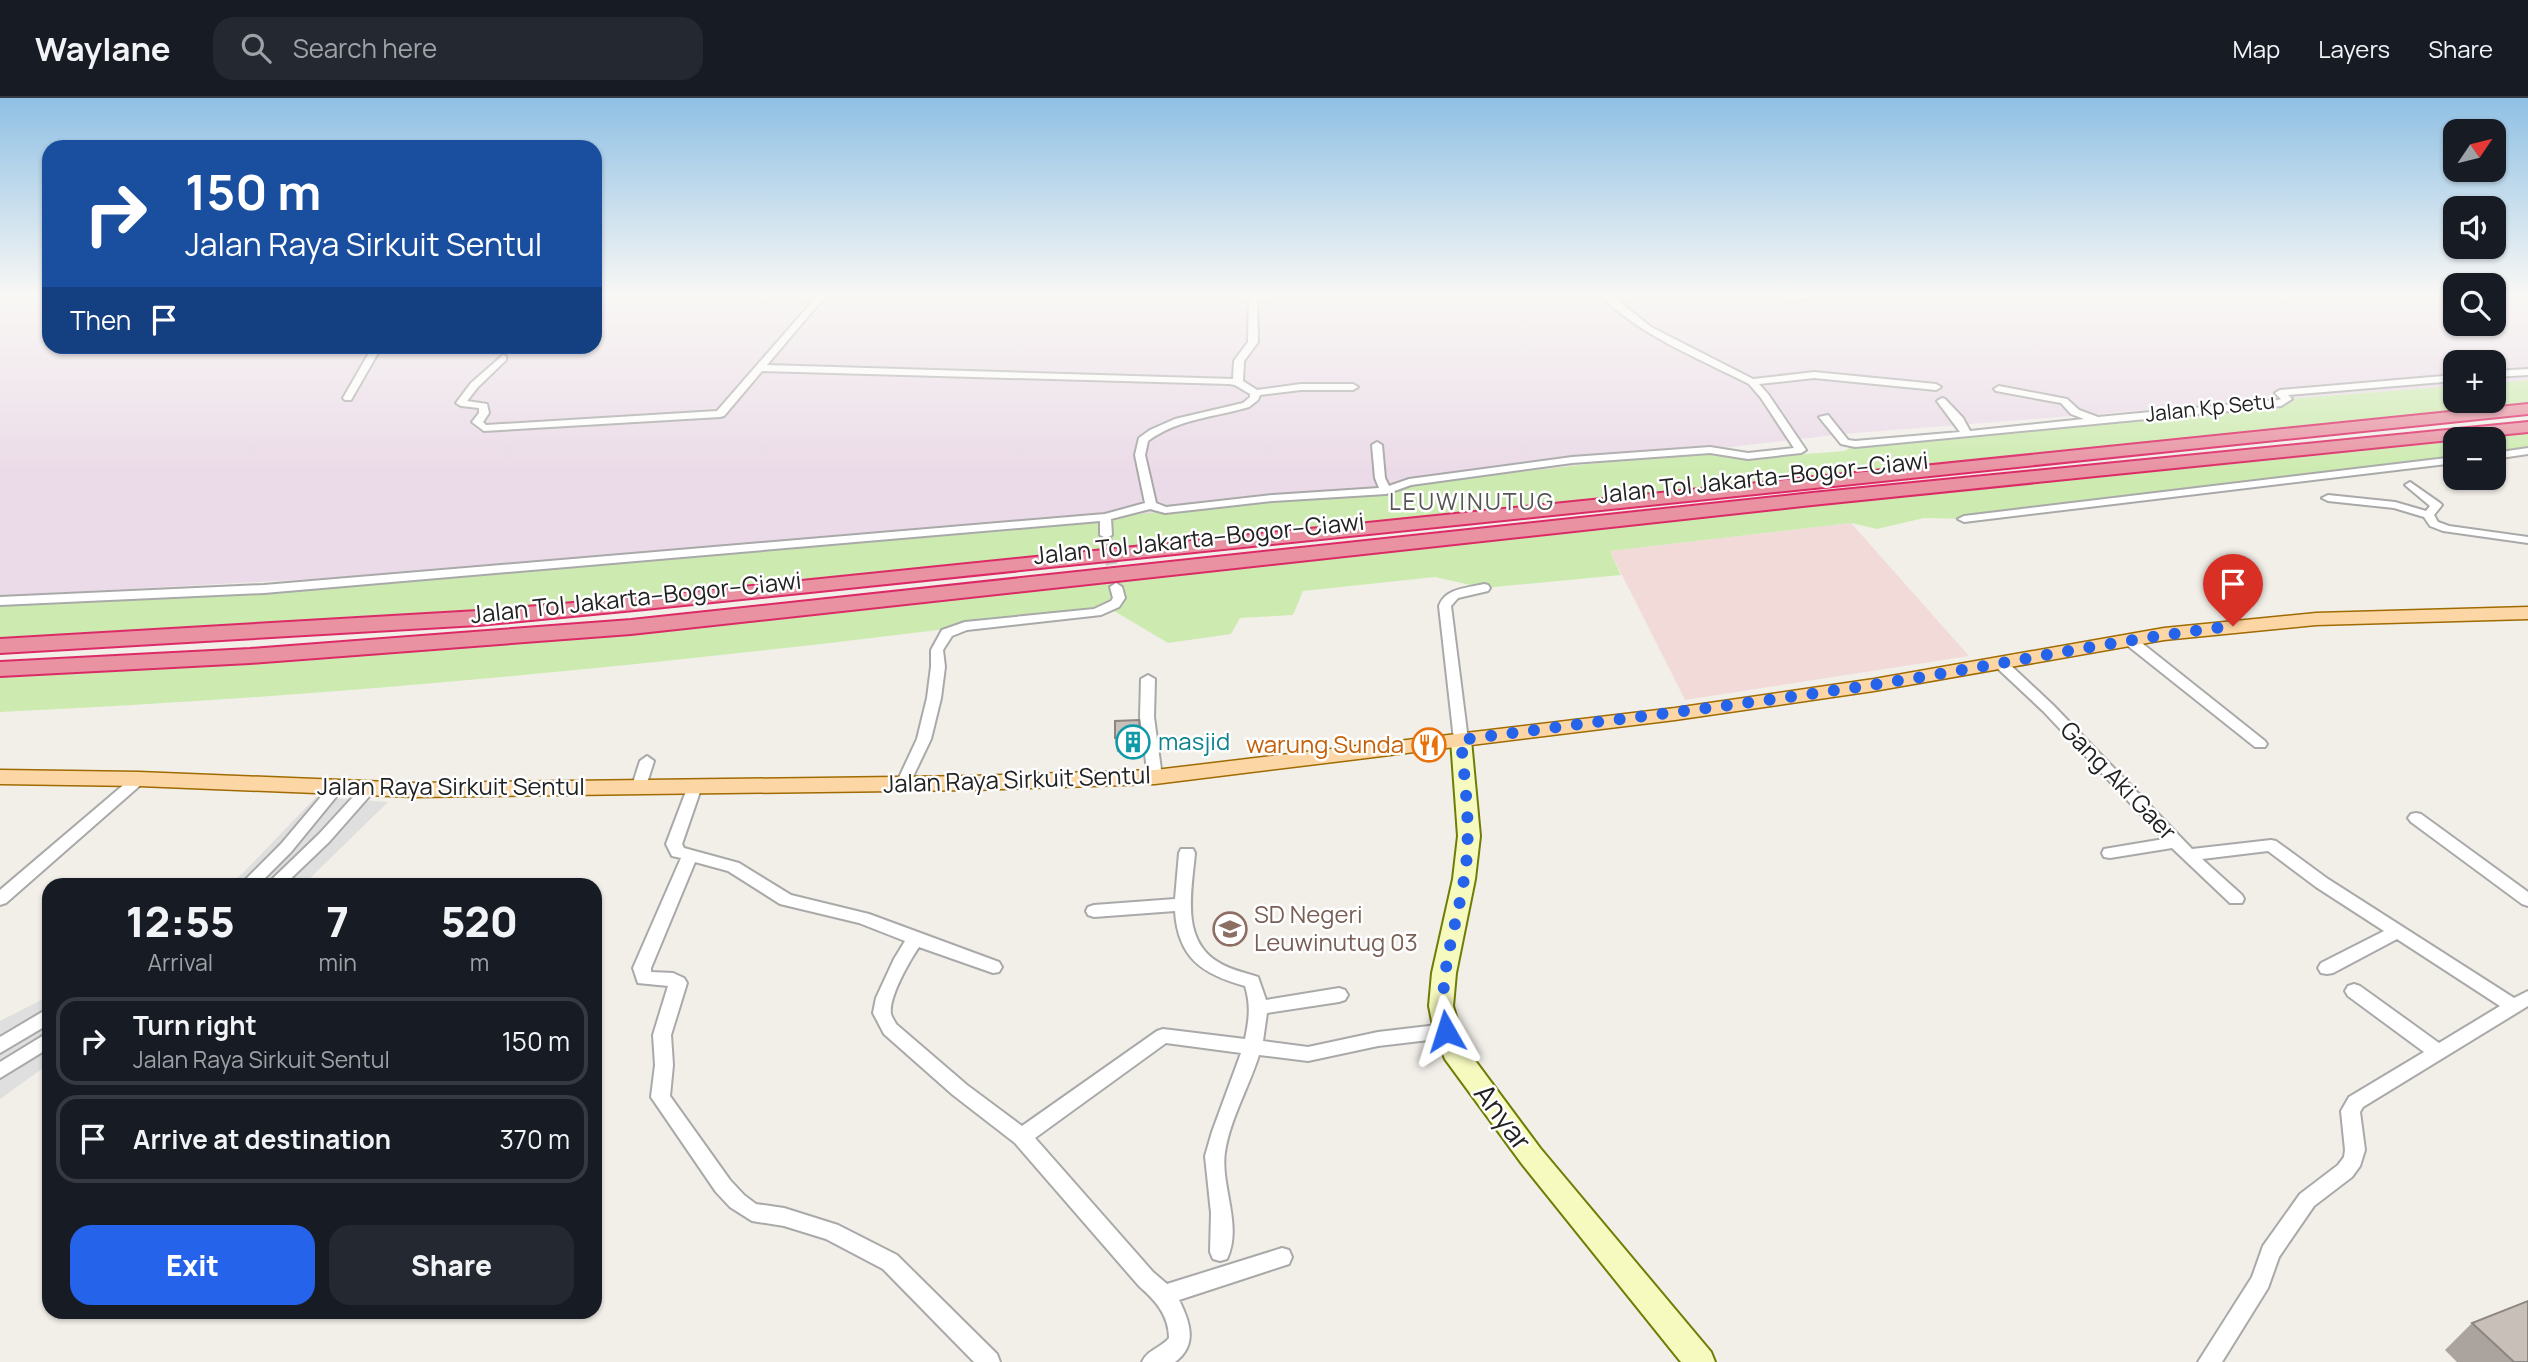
<!DOCTYPE html>
<meta charset="utf-8">
<style>
body{margin:0;font-family:Manrope,sans-serif;background:#242831;color:#f1f3f6;height:100vh;display:flex;flex-direction:column;font-size:26px;white-space:nowrap}
*{box-sizing:border-box;margin:0}
p{font-size:23px;color:#9ea1a6}
.icon{flex:none;width:38px;height:38px;fill:none;stroke:currentColor;stroke-width:2;stroke-linecap:round;stroke-linejoin:round}
.map{position:relative;flex:1;overflow:hidden}
.sheet{position:absolute;left:42px;top:780px;width:560px;height:441px;display:flex;flex-direction:column;background:#171b24;border-radius:21px;box-shadow:0 2px 5px #0004}
.sheet>*{flex:none}
.top-card{position:absolute;left:42px;top:42px;width:560px;height:214px;border-radius:21px;box-shadow:0 2px 5px #0004;background:#1a4fa0;color:#fff;overflow:hidden}
.needle{width:46px;rotate:55deg}
.tools{position:absolute;left:2443px;top:21px;display:grid;gap:14px}
.tools a{display:grid;place-items:center;width:63px;height:63px;border-radius:14px;background:#171b24;box-shadow:0 2px 5px #0004;font-size:35px}
.pin{position:absolute;display:grid;place-items:center;width:60px;height:60px;color:#fff;margin:-72px -30px;border-radius:50% 50% 50% 0;rotate:-45deg;box-shadow:0 0 7px #0007}
.pin .icon{rotate:45deg}
.me{position:absolute;width:77px;margin:-38px;rotate:354deg;stroke-linejoin:round;filter:drop-shadow(0 0 5px #0008)}
.turn{display:flex;align-items:center;gap:24px;height:147px;padding:0 28px;font-size:32px}
.turn .icon{width:91px;height:91px;stroke-width:2.5}
.turn b{display:block;font-size:49px;line-height:60px}
.then{display:flex;align-items:center;height:66px;padding:0 28px;background:#0003;gap:14px;font-size:26px}
.eta{display:flex;justify-content:space-evenly;align-items:center;height:119px;text-align:center}
.eta b{font-size:42px;font-weight:800;line-height:49px}
.primary-button{display:flex;gap:14px;margin-top:auto;padding:14px 28px}
.primary-button a{flex:1;height:80px;border-radius:21px;background:#2563eb;color:#fff;font-size:28px;font-weight:800;line-height:80px;text-align:center}
.primary-button a+a{background:#242831;color:#f1f3f6}
ul{padding:0;list-style:none}
li{display:flex;align-items:center;gap:21px;height:88px;margin:0 14px 10px;padding:0 14px;border:4px solid #363941;border-radius:21px}
li div{flex:1}
li b{display:block;font-size:26px}
li em{font-style:normal}
header{display:flex;align-items:center;gap:42px;box-sizing:border-box;height:98px;padding:0 35px;background:#171b24;border-bottom:2px solid #363941}
header strong{font-size:33px}
nav{display:flex;gap:38px;margin-inline-start:auto;font-size:24px}
.search{width:490px;height:63px;background:#242831;display:flex;align-items:center;gap:18px;box-sizing:border-box;padding:0 24px;border-radius:21px;color:#9ea1a6;font-size:26px}
.map>svg:first-child{display:block}
</style>
<header>
<strong>Waylane</strong>
<div class="search"><svg class="icon" aria-label="search" viewBox="0 0 24 24"><circle cx="10" cy="10" r="6"/><path d="M15 15l6 6"/></svg>Search here</div>
<nav><a>Map</a><a>Layers</a><a>Share</a></nav>
</header>
<div class="map">
<svg width="2528" height="1264" viewBox="0 0 2528 1264">
<rect width="100%" height="100%" fill="#f2efe9"/>
<path fill="#e0dfdf" d="M316,699L388,704L303,787L226,788L241,777Z
M49,898V966L0,1001V923Z"/>
<path fill="#f2dad9" d="M1851,425L1969,558L1685,602L1610,453Z"/>
<path fill="#ebdbe8" d="M0,196H49V248H595V196H2455V226H2494V196H2528V282L2494,285V264H2455V288L1843,336L1153,416L514,470L0,498Z"/>
<path fill="#cdebb0" d="M2528,282V311L709,498L0,548V503L281,490L1033,427L1295,400L1710,352L1738,357L1801,352L1805,356L1845,353L1855,346L2281,305L2287,301L2455,288V303H2494V285Z
M2528,329V353L2494,358V341H2455V362L1964,421L1924,420L1877,431L1851,425L1610,453L1621,477L1484,490L1435,479L1303,493L1293,517L1240,520L1231,536L1168,545L1109,510C741,559 371,597 0,614V571L471,543Z"/>
<g fill="none" stroke-linecap="round" stroke-linejoin="round">
<path stroke="#c8c6c1" stroke-width="12" stroke-dasharray="12 6" stroke-linecap="butt" d="M1106,437L1116,489"/>
<defs>
<path id="street" d="M819,196H827L767,267L1233,281L1234,263L1248,244L1249,196H1257L1258,244L1244,263L1243,283L1257,292L1301,286H1353L1358,289L1353,292H1301L1260,297L1258,302L1249,309C1215,319 1177,321 1148,343L1145,357L1156,405L1166,409L1273,397L1379,390L1375,380L1372,347L1377,344L1382,347L1385,380L1389,388L1409,381L1572,359L1710,349L1748,355L1794,350L1761,300L1749,286C1706,264 1630,233 1601,196H1610L1651,229L1753,281L1814,274L1936,286L1941,289L1936,292L1814,280L1759,286L1768,296L1806,352L1801,355L1748,361L1710,355L1572,365L1411,387L1386,396L1273,403L1165,415L1150,411L1111,421L1112,437L1106,440L1100,437V423L264,495L0,507V499L264,487L1105,416L1145,405L1135,357L1139,340L1150,332L1175,321L1243,305L1250,299V296L1235,287L1229,286L762,273L724,318L720,319L484,333L472,324L479,315V310L461,308L456,305L471,285L503,257L506,258V262L478,289L467,303L487,306L489,315L483,324L486,327L717,313Z
M1746,196H1820L1810,201L1750,199Z
M373,248H382L351,302H345L343,300Z
M2528,271V277L2494,279V273Z
M2455,277V283L2288,297L2292,301L2281,308L1855,349L1841,346L1819,319L1828,317L1848,342L1855,343L1960,334L1937,303L1942,300L1945,301L1963,320L1970,333L2084,321L2071,316L2061,305L1996,293L1994,291L1999,288L2067,301L2079,312L2098,319L2278,302L2281,301L2275,295L2280,292Z
M2528,350V356L2494,361V355Z
M2455,359V365L1964,424L1958,421L1964,418Z
M2410,384L2440,405L2442,407L2434,417L2438,424L2449,428L2528,439V445L2443,433L2430,428L2424,419L2394,410L2328,403L2322,400L2328,397L2395,404L2426,413L2430,408L2405,387Z
M1116,485L1122,489L1125,500L1119,509L1101,517L967,532L952,538L943,552L945,569L941,600L931,641L908,689H898L896,686L917,641L927,600L931,569V552L942,532L965,524L1094,511L1111,503L1113,500L1110,489Z
M1484,486L1488,487L1490,490L1488,493L1458,500L1451,508L1468,642L1461,646L1454,642L1439,508C1445,490 1468,490 1484,486Z
M2128,537L2133,538L2265,643L2267,646L2265,649H2255L2123,544L2122,541Z
M2000,561L2005,562L2053,607L2192,751L2271,742L2276,743L2328,781L2514,900L2528,893V908L2363,1009L2360,1014L2365,1052L2360,1068L2352,1079L2314,1108L2279,1159L2268,1190L2222,1264H2198L2252,1179L2263,1148L2300,1096L2338,1067L2344,1059L2345,1052L2341,1013L2349,999L2424,954L2348,898L2345,893L2348,888L2354,886L2360,888L2439,945L2500,908L2397,841L2333,875L2327,876L2321,875L2318,870L2321,865L2384,833L2316,789L2268,753L2202,761L2242,797L2244,801L2242,805H2230L2172,750L2110,760L2104,759L2102,755L2104,751L2164,741L2043,613L1995,568L1993,565L1995,562Z
M1148,577L1155,581L1154,619L1162,679L1155,684L1148,679L1140,619L1141,581Z
M647,658L654,663L646,688L639,693L634,691L632,688L640,663Z
M139,676L146,681L144,684L6,805L0,807V792L134,678Z
M695,683L702,688L682,746L684,750L739,765L791,797L869,816L999,864L1002,869L999,874L993,875L919,849C910,862 888,900 891,916C892,920 895,923 896,926L967,987L1022,1028L1157,933L1163,931L1245,941C1249,922 1251,907 1245,888C1202,876 1178,860 1175,813L1094,819L1088,817L1086,813L1088,809L1094,807L1175,801L1179,755L1181,751H1193L1195,755C1192,792 1180,841 1218,864C1230,872 1244,874 1258,879L1266,902L1339,890L1345,892L1348,897L1345,902L1339,904L1267,915L1263,943L1308,949L1378,934L1446,926L1452,928L1455,933L1452,938L1446,940L1378,948L1308,963L1259,957C1249,989 1230,1021 1225,1054C1220,1088 1243,1127 1227,1161L1220,1163L1213,1161L1210,1154L1211,1115L1205,1058L1212,1034L1241,955L1166,945L1035,1040L1153,1174L1167,1186L1282,1150L1289,1152L1292,1159L1289,1166L1179,1202C1190,1224 1198,1247 1175,1264H1142C1147,1252 1161,1250 1169,1240C1169,1217 1155,1202 1139,1188L1015,1045L953,997L884,936L873,915L876,900L894,861L905,843L859,825L780,806L728,773L695,764L651,870V874L673,875L684,880L687,885L671,937L673,967L670,998L730,1082L744,1097L756,1106L784,1110L838,1127L897,1157L997,1256L1000,1264H974L883,1171L826,1141L784,1128L752,1123L730,1109L716,1094L651,999L655,967L653,937L668,888L638,885L633,870L681,760L672,758L666,746L688,688Z
M335,686L340,688L342,691L340,694L291,754L257,788H239L281,746L330,688Z
M368,686L373,688L375,691L373,694L329,744L283,788H265L319,736L363,688Z
M2416,715L2421,716L2528,794V808L2522,806L2411,724L2408,720L2411,716Z
M49,910V926L0,955V939Z
M49,934V950L0,980V964Z"/>
<path id="secondary" d="M1461,636L1468,638L1471,642L1480,738L1475,781L1456,875L1453,908L1465,949L1540,1050L1711,1254L1715,1264H1681L1522,1066L1445,961L1434,933L1429,908L1432,875L1453,781L1458,738L1451,642L1454,638Z"/>
<path id="primary" d="M2528,509V521L2316,527L2164,542L1874,593L1675,622L1155,686L972,692L415,699L139,688L0,686V672L139,674L415,685L972,678L1155,672L1675,610L1874,581L2164,530L2316,515Z"/>
<path id="highway" d="M2528,306V316L645,511L478,527L0,555V541L478,513L645,499Z
M2528,324V334L1812,407L631,536L250,565L0,578V564L250,551L631,522L1812,395Z"/>
</defs>
<use href="#street" stroke="#a9a9a9" stroke-width="4"/>
<use href="#secondary" stroke="#707d05" stroke-width="4"/>
<use href="#primary" stroke="#a06b00" stroke-width="3"/>
<use href="#highway" stroke="#dc2a67" stroke-width="4"/>
<use href="#street" fill="#fff" fill-rule="evenodd"/>
<use href="#secondary" fill="#f7fabf" fill-rule="evenodd"/>
<use href="#primary" fill="#fcd6a4" fill-rule="evenodd"/>
<use href="#highway" fill="#e892a2" fill-rule="evenodd"/>
</g>
<path fill="#aba49e" d="M1141,639L1142,653L1117,654L1115,640Z
M2472,1225L2528,1264H2457L2445,1252Z"/>
<path fill="#c7bfb8" stroke="#8b8681" stroke-width="2" d="M1139,622L1141,639L1115,640V623Z
M2528,1203V1264H2514L2472,1225Z"/>
<linearGradient id="sky" x2="0" y2="1"><stop stop-color="#8fc0e4"/><stop offset="0.53" stop-color="#f9f8f5"/><stop offset="1" stop-color="#f9f8f5" stop-opacity="0"/></linearGradient>
<rect width="2528" height="373" fill="url(#sky)"/>
<g fill="none" stroke-linecap="round" stroke-linejoin="round">
<path stroke="#2563eb" stroke-width="12" stroke-dasharray="0 21.6" d="M1446,933C1436,881 1456,833 1464,781C1472,735 1465,688 1461,642C1597,623 1735,608 1871,587C1992,569 2111,542 2233,528"/>
</g>
<defs>
<symbol id="building-ring" viewBox="-11 -11 22 22"><circle r="9.5" fill="#fff" stroke="#0f9aa8" stroke-width="1.5"/><path d="M-4-6H4V6H1V3H-1V6H-4ZM-2.5-4.3h1.7v1.8h-1.7ZM.8-4.3h1.7v1.8H.8ZM-2.5-1h1.7V.8h-1.7ZM.8-1h1.7V.8H.8Z" fill="#0f9aa8"/></symbol>
<symbol id="restaurant-ring" viewBox="-11 -11 22 22"><circle r="9.5" fill="#fff" stroke="#e8710a" stroke-width="1.5"/><path d="M-5-6h1v4h1v-4h1v4h1v-4h1v5L-1.5 .5V6h-2V.5L-5-1ZM5-6V6H3V1.5H1.5Q1.5-4 5-6Z" fill="#e8710a"/></symbol>
<symbol id="school-ring" viewBox="-11 -11 22 22"><circle r="9.5" fill="#fff" stroke="#8d6e63" stroke-width="1.5"/><path d="M0-5L7-2L0 1L-7-2ZM-4 1L0 2.5L4 1V4Q0 6-4 4Z" fill="#8d6e63"/></symbol>
</defs>
<g fill-rule="evenodd">
<use href="#building-ring" x="1114" y="625" width="38" height="38"/>
<use href="#restaurant-ring" x="1410" y="628" width="38" height="38"/>
<use href="#school-ring" x="1211" y="812" width="38" height="38"/>
</g>
<g text-anchor="middle" stroke-width="5" stroke-linejoin="round" paint-order="stroke">
<g font-size="21" fill="#222" stroke="#fff">
<text transform="translate(2210 310) rotate(-6)" y="7">Jalan Kp Setu</text>
</g>
<g font-size="23" letter-spacing="2" fill="#555" stroke="#fff">
<text x="1472" y="412">LEUWINUTUG</text>
</g>
<g font-size="24" fill="#222" stroke="#fff">
<text transform="translate(1763 380) rotate(-6)" y="8">Jalan Tol Jakarta–Bogor–Ciawi</text>
<text transform="translate(1199 441) rotate(-6)" y="8">Jalan Tol Jakarta–Bogor–Ciawi</text>
<text transform="translate(636 500) rotate(-6)" y="8">Jalan Tol Jakarta–Bogor–Ciawi</text>
<text transform="translate(1017 682) rotate(-2)" y="8">Jalan Raya Sirkuit Sentul</text>
<text transform="translate(2118 683) rotate(46)" y="8">Gang Aki Gaer</text>
<text x="451" y="697">Jalan Raya Sirkuit Sentul</text>
</g>
<g font-size="24" fill="#0d838f" stroke="#fff" text-anchor="start">
<text x="1158" y="652">masjid</text>
</g>
<g font-size="24" fill="#c56008" stroke="#fff" text-anchor="end">
<text x="1404" y="655">warung Sunda</text>
</g>
<g font-size="24" fill="#785e54" stroke="#fff" text-anchor="start">
<text x="1254" y="825">SD Negeri<tspan x="1254" dy="28">Leuwinutug 03</tspan></text>
</g>
<g font-size="28" fill="#222" stroke="#fff">
<text transform="translate(1503 1019) rotate(53)" y="10">Anyar</text>
</g>
</g>
</svg>
<div class="tools">
<a><svg class="needle" viewBox="-14 -14 28 28"><path d="M0-13l5 13h-10z" fill="#e53935"/><path d="M0 13l5-13h-10z" fill="#9ea1a6"/></svg></a>
<a><svg class="icon" aria-label="sound" viewBox="0 0 24 24"><path d="M4 9h4l5-4v14l-5-4H4zM17 9q2 3 0 6"/></svg></a>
<a><svg class="icon" aria-label="search" viewBox="0 0 24 24"><circle cx="10" cy="10" r="6"/><path d="M15 15l6 6"/></svg></a>
<a>+</a>
<a>−</a>
</div>
<div class="pin" style="left:2233px;top:528px;background:#d93025"><svg class="icon" aria-label="arrive" viewBox="0 0 24 24"><path d="M6 21V4h12l-3 4 3 4H6"/></svg></div>
<svg class="me" style="left:1446px;top:933px" viewBox="-20 -20 40 40"><path d="M0-17L14 15 0 8-14 15z" fill="#2563eb" stroke="#fff" stroke-width="4"/></svg>
<div class="top-card">
<div class="turn"><svg class="icon" aria-label="right" viewBox="0 0 24 24"><path d="M7 20v-9h11M14 6l5 5-5 5"/></svg><div><b>150 m</b>Jalan Raya Sirkuit Sentul</div></div>
<div class="then">Then<svg class="icon" aria-label="arrive" viewBox="0 0 24 24"><path d="M6 21V4h12l-3 4 3 4H6"/></svg></div>
</div>
<section class="sheet">
<div class="eta">
<div><b>12:55</b><p>Arrival</p></div>
<div><b>7</b><p>min</p></div>
<div><b>520</b><p>m</p></div>
</div>
<ul>
<li><svg class="icon" aria-label="right" viewBox="0 0 24 24"><path d="M7 20v-9h11M14 6l5 5-5 5"/></svg><div><b>Turn right</b><p>Jalan Raya Sirkuit Sentul</p></div><em>150 m</em></li>
<li><svg class="icon" aria-label="arrive" viewBox="0 0 24 24"><path d="M6 21V4h12l-3 4 3 4H6"/></svg><div><b>Arrive at destination</b></div><em>370 m</em></li>
</ul>
<div class="primary-button"><a>Exit</a><a>Share</a></div>
</section>
</div>
